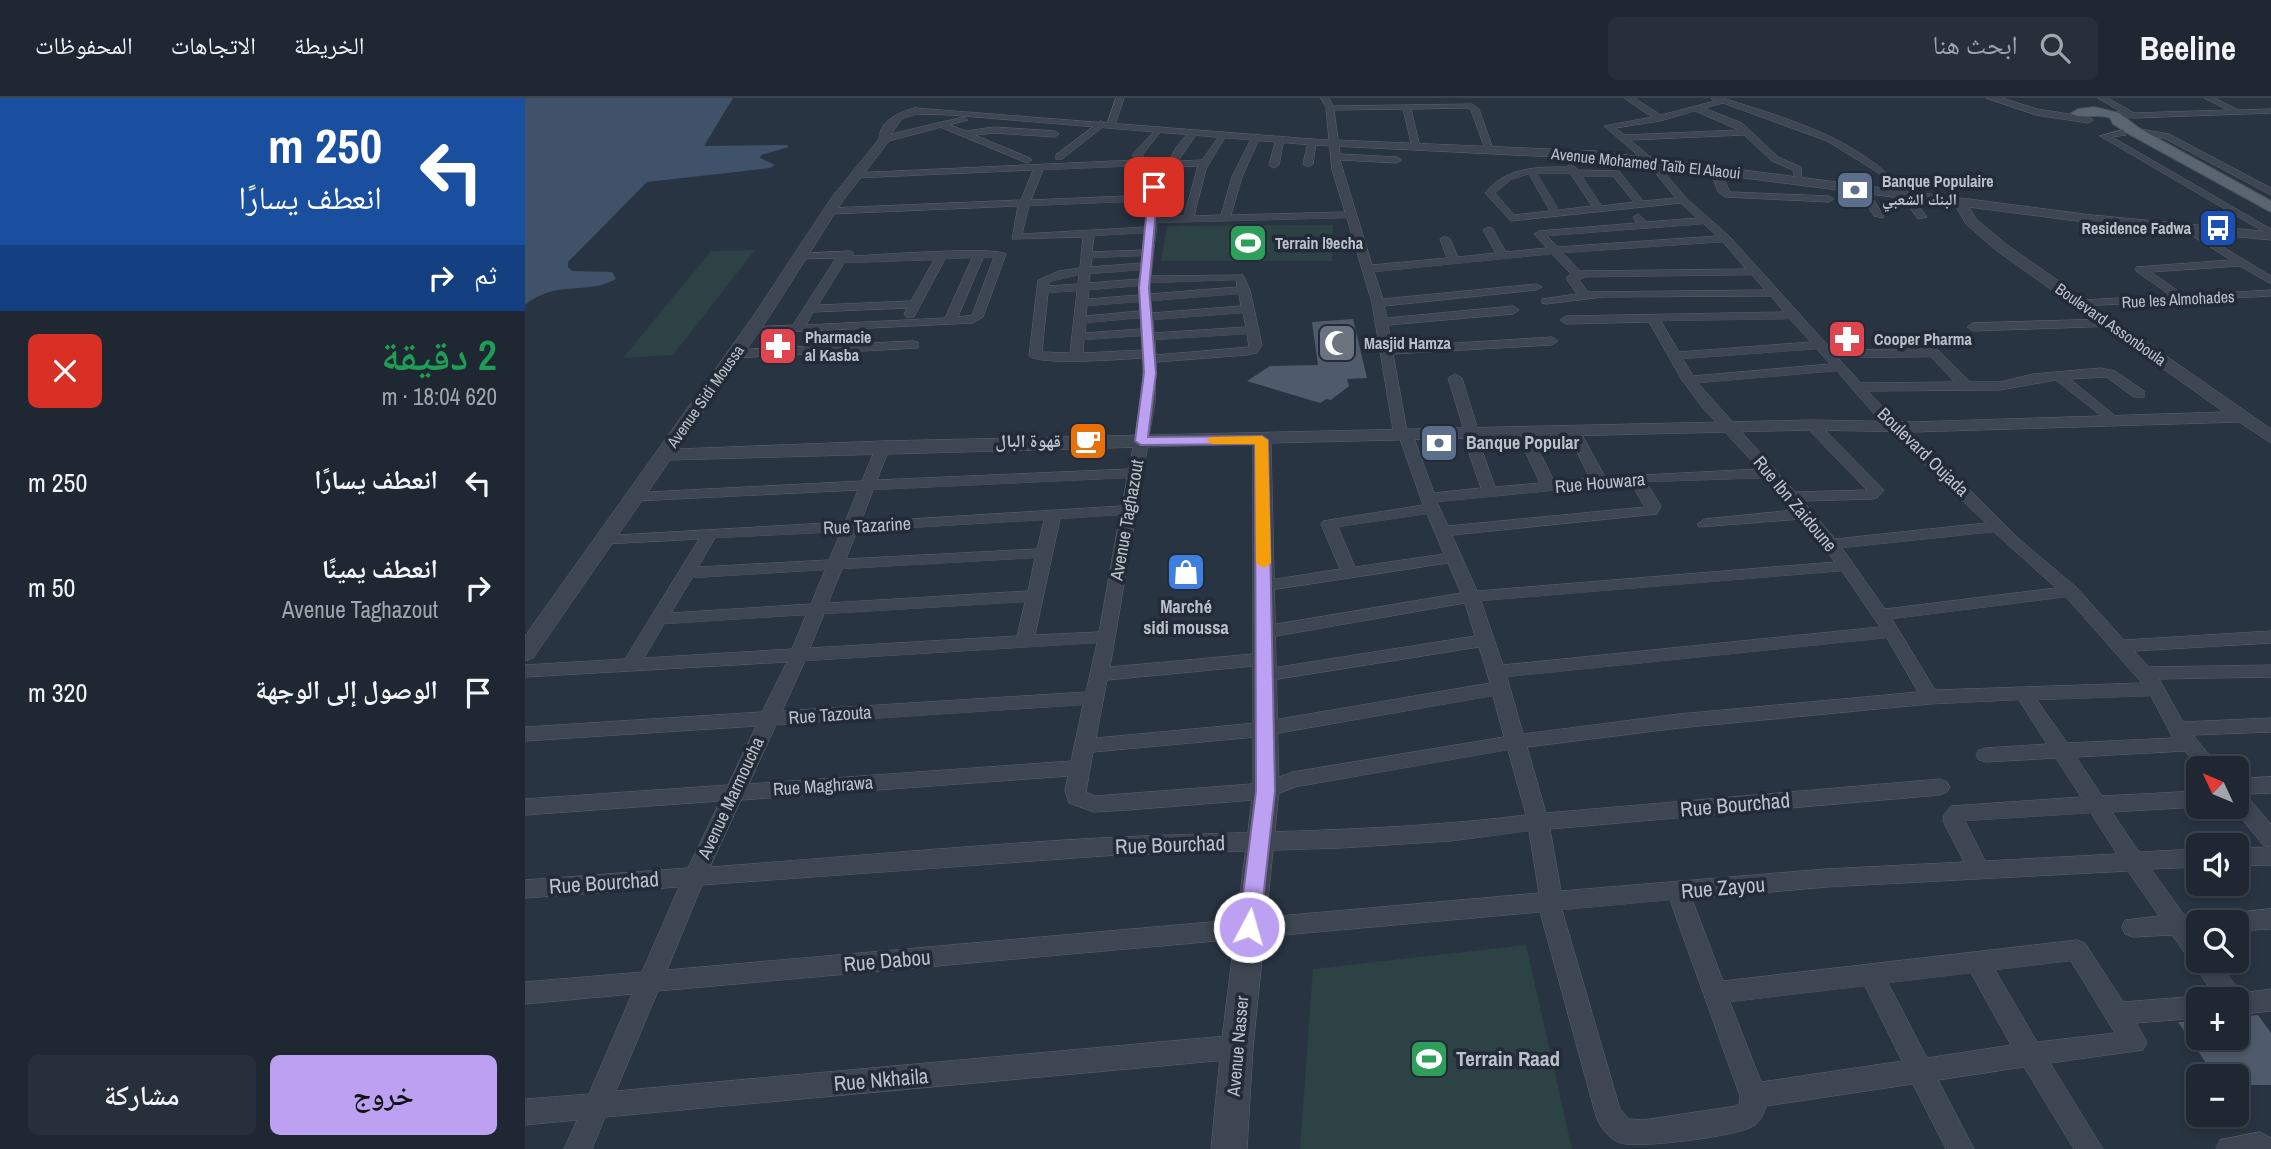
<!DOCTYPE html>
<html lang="ar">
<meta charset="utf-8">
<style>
body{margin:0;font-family:"Archivo Narrow","Noto Naskh Arabic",sans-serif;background:#272f3a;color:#f1f3f6;direction:rtl;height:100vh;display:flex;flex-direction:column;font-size:26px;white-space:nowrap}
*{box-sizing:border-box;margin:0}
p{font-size:23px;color:#a1a5ac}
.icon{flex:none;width:38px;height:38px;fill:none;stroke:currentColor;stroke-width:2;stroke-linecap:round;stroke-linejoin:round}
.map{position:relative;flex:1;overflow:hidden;direction:ltr}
.drawer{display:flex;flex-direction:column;background:#1f2732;width:525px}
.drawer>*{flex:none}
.hud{background:#1a4fa0;color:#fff;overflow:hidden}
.needle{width:46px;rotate:314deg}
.controls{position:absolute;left:1661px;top:658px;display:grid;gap:14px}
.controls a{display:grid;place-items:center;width:63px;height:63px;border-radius:10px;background:#1f2732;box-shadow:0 4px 10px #0003,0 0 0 2px #3c444d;font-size:35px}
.pin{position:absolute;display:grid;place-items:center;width:60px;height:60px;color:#fff;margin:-30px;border-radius:14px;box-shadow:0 4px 10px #0006}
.me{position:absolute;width:77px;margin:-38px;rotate:6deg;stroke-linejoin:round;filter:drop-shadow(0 0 5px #0008)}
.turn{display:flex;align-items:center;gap:24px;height:147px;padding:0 28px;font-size:32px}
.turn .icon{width:91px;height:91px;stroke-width:2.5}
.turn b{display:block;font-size:49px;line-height:60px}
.then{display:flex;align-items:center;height:66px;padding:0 28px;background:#0003;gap:14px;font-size:26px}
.round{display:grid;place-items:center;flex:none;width:74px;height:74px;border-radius:10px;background:#272f3a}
.head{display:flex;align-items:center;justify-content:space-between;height:119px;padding:0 28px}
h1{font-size:42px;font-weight:600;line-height:52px;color:#1e9e55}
.button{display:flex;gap:14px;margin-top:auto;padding:14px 28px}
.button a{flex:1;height:80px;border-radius:10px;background:#bca0f2;color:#111;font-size:28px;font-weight:600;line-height:80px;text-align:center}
.button a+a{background:#272f3a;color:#f1f3f6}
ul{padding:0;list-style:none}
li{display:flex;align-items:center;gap:21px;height:105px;padding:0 28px}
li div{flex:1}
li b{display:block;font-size:26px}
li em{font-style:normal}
header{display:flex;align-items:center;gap:42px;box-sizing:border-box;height:98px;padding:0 35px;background:#1f2732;border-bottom:2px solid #3c444d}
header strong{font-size:33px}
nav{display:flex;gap:38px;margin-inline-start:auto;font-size:24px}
.search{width:490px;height:63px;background:#272f3a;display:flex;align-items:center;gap:18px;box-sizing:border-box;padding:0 24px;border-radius:10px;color:#a1a5ac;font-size:26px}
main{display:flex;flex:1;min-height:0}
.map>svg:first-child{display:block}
</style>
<header>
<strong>Beeline</strong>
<div class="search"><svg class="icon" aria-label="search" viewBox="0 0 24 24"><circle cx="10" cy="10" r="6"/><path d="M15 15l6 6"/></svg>ابحث هنا</div>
<nav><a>الخريطة</a><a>الاتجاهات</a><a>المحفوظات</a></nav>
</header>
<main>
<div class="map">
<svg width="1746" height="1051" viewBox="0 0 1746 1051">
<rect width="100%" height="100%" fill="#293442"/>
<path fill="#2c4244" d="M808,127L807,163H636L642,128Z
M230,152L148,257L98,260L186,153Z
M1001,847L1047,1051H775L788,871Z"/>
<path fill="#40526a" d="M0,0H208L179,48L262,47L264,49L236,57L235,60L250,67L245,70L122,84L43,164V169L47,173L87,174L91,181C60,198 32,181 0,207Z"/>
<path fill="#4f5b6a" d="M828,221L842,280L822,281L824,288L806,302L801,301L795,305L722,283L745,268L793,267L787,224Z
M1733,917L1746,935V987H1712V978H1690L1653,924L1673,923V940H1712V919Z"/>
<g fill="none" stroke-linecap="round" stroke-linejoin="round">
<defs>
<path id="minor" d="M591,0H599L590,27L586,30L582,27Z
M796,0H804L808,8L947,6L954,11L968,51L964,54L960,51L946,12L943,10L886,11L895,49L891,52L887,49L878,11L809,12L815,56L872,59L877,62L872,65L815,62L847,167L922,160L915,141L920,138L925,141L933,159L971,155L958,132L963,129L967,130L981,154L1022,150L1009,136L1014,133L1112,125L1108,119L1113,116L1122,124L1172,120L1156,105L986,123L960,95C981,69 1011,69 1041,69L1046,66L1053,72L1094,73L1118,103L1151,100L1123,66L1079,28L1127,19L1099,0H1109L1136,17L1190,3L1186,0H1198C1282,27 1347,44 1402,119L1393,121L1374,95L1352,74L1302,43L1198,5L1179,10L1217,25L1253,59L1276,69L1277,85H1271L1268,72L1247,63L1219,37L1105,42L1129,62L1161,100L1205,139L1307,252L1409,251L1413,252L1445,284H1475L1508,276L1576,270L1590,273L1619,293V299H1609L1581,279L1545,281L1594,321L1596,324L1589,328L1531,282L1475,292L1343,293L1373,326L1438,385L1495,442L1551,489L1599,542L1746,533V545L1609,553L1624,569L1746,567V579L1634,581L1658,624L1746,620V634L1668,637L1695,670H1674L1660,653L1551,659L1577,698L1673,693V709L1587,714L1614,754L1673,751V769L1626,771L1659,817L1681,819L1684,824H1673V863H1692L1716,895L1746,891V913L1712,917V901H1693L1647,837L1608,839L1600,836L1597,829L1600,822L1634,818L1603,773L1301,789L1167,801L1198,883L1552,842L1560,845L1598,904L1673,898L1682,901H1673V920L1611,925L1622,944L1618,952L1525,965L1578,1051H1549L1499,969L1413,982L1449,1051H1421L1388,986L1241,1008C1239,1015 1236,1022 1230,1027C1217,1038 1113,1051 1096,1045C1084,1042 1075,1029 1071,1018L1015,814L133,893L91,993L712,937L721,941L725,949L721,957L712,961L80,1019L67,1051H39L52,1022L0,1027V1001L64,996L107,896L0,906V884L117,874L154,789L0,800V782L163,770L195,703L0,717V701L203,687L231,628L0,643V629L237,614L262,564L0,579V567L100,561L174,441L81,446L75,444L73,441L75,438L320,424L333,392L110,403L102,398L105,395L337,383L351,349L358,345L365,349L352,382L604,371L616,304L619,260C598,261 516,268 504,258L513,182L534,173L555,170L558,139L487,141L493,108L305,116L300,113L305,110L496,102L508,72L330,80L327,79V75L611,62L607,57L634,28L638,31L617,57C634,81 636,89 633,119L659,118L673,68L647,69L642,66L652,48L666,32L673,34L653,63L677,62L698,33L702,36L681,71L669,118L696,117L707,79L727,39L731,36L735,39L717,79L706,117L820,114L807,72L801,10ZM1170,13L1214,32L1100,37L1090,30L1135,23ZM615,68L623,79L625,97L506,102L518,72ZM1012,75H1045L1067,108L1034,112ZM1004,76L1025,113L989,117L970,95L985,82ZM1057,78H1088L1109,104L1077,108ZM625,103L621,129L497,136L504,108ZM822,120L847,205L869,337L875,341L898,407L798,423L796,426L815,471L739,483L731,488L739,493L923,465L936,495L740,528L731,534L740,540L940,505L950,538L741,571L734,573L732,577L734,581L741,583L954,549L965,585L731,625L571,640L582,582L739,567L748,561L739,555L585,569L630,304L631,264L722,257L732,255L737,247L725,192L718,177L626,178L632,125ZM1179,126L1192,138L1033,149L1022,138ZM620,135L618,152L567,154L569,138ZM1198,144L1221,171L1055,173L1038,155ZM1027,156L1046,176L1041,180L1052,196L1017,201V205L1021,206L1078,199L1246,198L1259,214L1041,218L1035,222L1041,226L1124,224L1157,282L1177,309L1234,371L1080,379L1055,333L1048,329L1041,333L1065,380L1029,383L1005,334L998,330L991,334L1015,385L970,389L952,338L954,335L937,280L930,276L923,280L939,332L937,335L956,390L909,395L888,337L882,333L868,256L1027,247L1033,243L1027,239L867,249L863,227L988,216L994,212L988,208L862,220L859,208L1011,192L1017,189L1011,186L858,201L849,174ZM617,158V165L566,169L567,160ZM616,172L614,181L564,185L565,176ZM554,177L553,186L524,188V184ZM1227,177L1240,192L1063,194L1054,182L1060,179ZM711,182L712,189L625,196V185ZM614,188V197L563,201L564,192ZM552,193L545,255L517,254L523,195ZM714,196L716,208L627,215L626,203ZM614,204L615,213L561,218L562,208ZM718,215L721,229L629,235L628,222ZM616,220V231L560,235L561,225ZM1265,221L1286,244L1154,254L1136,223ZM722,236L724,249L631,257L630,242ZM617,238L618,252L558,255L559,242ZM1292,251L1305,266L1168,278L1158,261ZM1406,259L1430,284L1336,285L1313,260ZM1312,273L1363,332L1461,425L1310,441L1278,403L1348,401L1353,399L1359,392L1356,389L1292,324L1287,323L1280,327L1282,330L1342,392L1270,394L1173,285ZM602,380L597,408L336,424L348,392ZM1242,380L1269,412L1180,421L1172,426L1174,429L1277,421L1310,464L952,493L927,437L1132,416L1136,408L1121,384ZM1106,385L1120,409L923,428L912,404ZM902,416L919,456L830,469L813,429ZM595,417L574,534L510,537L535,421ZM519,422L512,451L321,461L332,433ZM316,434L304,462L173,469L190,440ZM1469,434L1531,490L1360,511L1317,450ZM510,460L503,493L303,505L317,471ZM300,472L286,506L146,515L167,480ZM1317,473L1355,529L978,567L956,503ZM1541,499L1617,585L1410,592L1367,521ZM500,504L492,538L285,550L299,516ZM281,517L267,551L119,560L139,526ZM1362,540L1393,594L1154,616L998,636L982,579ZM572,545L561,594L257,613L280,563ZM968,598L979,639L767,674L739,685L570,698L561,694L568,654L731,639ZM1626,598L1648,640L1542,645L1512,602ZM1494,602L1522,646L1461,650L1454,652L1451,657L1454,662L1461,664L1531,660L1556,699L1426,708L1419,717L1418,723L1439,764L1301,771L1036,793L1025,731L1415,697L1422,694L1425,689L1422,684L1415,681L1021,715L1002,649L1154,630L1405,606ZM558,607L546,663L224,686L251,627ZM983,652L1001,717C865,734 729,733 593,739C457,746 321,759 185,769L216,702L543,678L540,692L544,705L569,714L603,712L741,701L770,689ZM1566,715L1592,756L1460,763L1440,723ZM1004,733L1014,795L142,872L177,787L592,757L815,750L926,743ZM1145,802L1215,998V1005L1211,1008L1118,1022L1104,1021L1095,1011L1037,812ZM1546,863L1590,935L1512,944L1470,872ZM1446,875L1486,947L1402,960L1363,885ZM1340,888L1377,963L1236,984L1205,904Z
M1573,0H1583L1609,15L1703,12L1679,0H1690L1713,12L1746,11V15L1608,20L1584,18V14H1596Z
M576,23L579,28L537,61H531V57Z
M418,24L441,33L469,29L530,33L534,36L530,39L469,35L450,37L505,60L507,62L502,65L415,29Z
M1609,30L1644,36L1746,90V97L1639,40L1606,35Z
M1598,32L1601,37L1587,39L1746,131V138L1575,38Z
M755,38L759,41L754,67L749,70L744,67L751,41Z
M787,41L791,44L788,66L783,69L778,66L783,44Z
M1190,69L1195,72L1205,94L1304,98L1309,101L1304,104L1200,99L1193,94L1185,72Z
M1337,88L1340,89L1359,118L1358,120L1349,118L1332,91Z
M1665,129L1746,178V186L1715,168L1626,174L1659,197L1746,192V198L1555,208L1553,206L1559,202L1645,197L1611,173V169L1706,162L1661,134V130Z
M324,153L328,154V158C351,157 470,148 481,156L458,219L448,225L222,236V230L226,229L268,227L311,160L275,161L270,158L271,156ZM469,159L447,217L433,219L458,160ZM447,160L420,220L281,227L288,214L382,210L379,216L381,219H389L420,161ZM409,162L386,203L293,207L319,165Z
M1587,221L1591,222V228L1448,233L1442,229L1448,225Z
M389,243L393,244V250L209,260L203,256L209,252Z
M1746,679V695L1720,696L1746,726V767L1712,768V750L1746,749L1738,747L1707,709H1712V681Z
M1746,811V831L1712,833V824H1687L1690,817Z
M1735,1034L1746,1040V1051H1691L1695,1042Z"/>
<path id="tertiary" d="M1461,0H1477L1512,11L1563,19L1568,22L1563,25L1511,17Z
M390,10L787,41L1071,53L1567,117L1746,134V142L1567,125L1444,109L1451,121L1482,147L1746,331V345L1714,324L1388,334L1287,332L746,345L754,693L728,949L722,1051H686L696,949L728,693V346L145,362L8,560L0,563V538L229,217L307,99L354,41C355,22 374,14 390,10ZM391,16L426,17L787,47L1071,61L1430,107L1441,126L1472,153L1699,314L1388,324L1287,322L358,343L153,351L244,219L317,104L364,43L443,22L438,19L366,36L377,21Z"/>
<path id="primary" d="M1569,9L1594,15L1614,30L1746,103V114L1604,36L1588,26L1585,20C1573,15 1555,22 1546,15L1553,11Z"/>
</defs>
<use href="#minor" stroke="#5b646f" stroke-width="1"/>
<use href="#tertiary" stroke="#5b646f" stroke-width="1"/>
<use href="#primary" stroke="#474f5b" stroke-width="2"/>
<use href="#minor" fill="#3d4652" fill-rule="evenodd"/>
<use href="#tertiary" fill="#3d4652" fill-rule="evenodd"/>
<use href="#primary" fill="#5b6571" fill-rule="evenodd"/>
</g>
<path fill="#bca0f2" stroke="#7a689d" stroke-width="2" d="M629,86L633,89L624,190L631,275L623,339L737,338L743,342L750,693L735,829L732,836L724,838L717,836L714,829L731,693L730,346L616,347L610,343L619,275L614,190L624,89Z"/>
<path fill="#f59e0b" d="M737,338L743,342L746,465L739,470L731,465L730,346H687L681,342L687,339Z"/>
<defs>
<symbol id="bank-square" viewBox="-11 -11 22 22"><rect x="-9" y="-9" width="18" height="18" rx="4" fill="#5c6f8a" stroke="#222b37"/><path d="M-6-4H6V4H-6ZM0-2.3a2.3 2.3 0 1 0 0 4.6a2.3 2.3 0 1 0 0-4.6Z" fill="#fff"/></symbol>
<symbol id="bus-square" viewBox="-11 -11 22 22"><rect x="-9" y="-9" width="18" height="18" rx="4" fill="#1a4fb4" stroke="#222b37"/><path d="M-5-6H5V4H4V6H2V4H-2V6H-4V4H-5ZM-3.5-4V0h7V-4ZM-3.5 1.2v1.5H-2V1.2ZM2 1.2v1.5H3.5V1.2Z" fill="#fff"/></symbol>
<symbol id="stadium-square" viewBox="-11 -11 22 22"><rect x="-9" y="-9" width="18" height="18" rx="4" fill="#2e9e5b" stroke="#222b37"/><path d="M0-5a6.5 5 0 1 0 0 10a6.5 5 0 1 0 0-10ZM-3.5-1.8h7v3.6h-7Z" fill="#fff"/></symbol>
<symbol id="pharmacy-square" viewBox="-11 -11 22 22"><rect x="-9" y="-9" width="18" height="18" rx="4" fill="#e0444e" stroke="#222b37"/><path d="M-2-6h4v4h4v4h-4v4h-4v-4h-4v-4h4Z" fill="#fff"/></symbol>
<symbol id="mosque-square" viewBox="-11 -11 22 22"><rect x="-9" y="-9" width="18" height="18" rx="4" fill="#6b7280" stroke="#222b37"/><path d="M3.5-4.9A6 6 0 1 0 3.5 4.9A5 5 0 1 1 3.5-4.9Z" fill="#fff"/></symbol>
<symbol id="cafe-square" viewBox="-11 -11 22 22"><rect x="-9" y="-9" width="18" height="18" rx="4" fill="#e8710a" stroke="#222b37"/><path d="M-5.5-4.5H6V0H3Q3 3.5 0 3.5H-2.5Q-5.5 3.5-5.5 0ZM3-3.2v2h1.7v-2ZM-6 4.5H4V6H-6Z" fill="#fff"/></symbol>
<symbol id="shop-square" viewBox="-11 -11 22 22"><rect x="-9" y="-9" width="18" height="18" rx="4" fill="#3f7fe0" stroke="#222b37"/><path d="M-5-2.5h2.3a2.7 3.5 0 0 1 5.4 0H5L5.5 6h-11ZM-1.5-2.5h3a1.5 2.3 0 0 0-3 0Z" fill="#fff"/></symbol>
</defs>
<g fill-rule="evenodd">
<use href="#bank-square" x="1308" y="70" width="44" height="44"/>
<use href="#bus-square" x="1671" y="108" width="44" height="44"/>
<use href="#stadium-square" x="701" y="123" width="44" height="44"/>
<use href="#pharmacy-square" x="1300" y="219" width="44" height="44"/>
<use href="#mosque-square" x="790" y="223" width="44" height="44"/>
<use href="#pharmacy-square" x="231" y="226" width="44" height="44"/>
<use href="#cafe-square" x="541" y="321" width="44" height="44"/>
<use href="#bank-square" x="892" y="323" width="44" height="44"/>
<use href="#shop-square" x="639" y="452" width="44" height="44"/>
<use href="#stadium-square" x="882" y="939" width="44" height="44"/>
</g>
<g text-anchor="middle" stroke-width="7" stroke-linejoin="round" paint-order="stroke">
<g font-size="16" fill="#bac1cb" stroke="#222b37">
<text transform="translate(1121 65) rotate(6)" y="6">Avenue Mohamed Taïb El Alaoui</text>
<text transform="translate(1653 201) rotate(-3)" y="6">Rue les Almohades</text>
<text transform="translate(1586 226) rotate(35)" y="6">Boulevard Assonboula</text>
<text transform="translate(180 298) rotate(-55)" y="6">Avenue Sidi Moussa</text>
</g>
<g font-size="16" font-weight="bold" fill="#bac1cb" stroke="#222b37" text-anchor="start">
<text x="1357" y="89">Banque Populaire<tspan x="1357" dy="18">البنك الشعبي</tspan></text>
<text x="1666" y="136" text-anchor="end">Residence Fadwa</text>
<text x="750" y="151">Terrain l9echa</text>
<text x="280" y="245">Pharmacie<tspan x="280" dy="18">al Kasba</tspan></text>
<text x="1349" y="247">Cooper Pharma</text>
<text x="839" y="251">Masjid Hamza</text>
</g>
<g font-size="18" font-weight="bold" fill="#bac1cb" stroke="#222b37" text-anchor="end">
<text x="536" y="349">قهوة البال</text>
<text x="941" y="351" text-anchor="start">Banque Popular</text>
<text x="661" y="515" text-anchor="middle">Marché<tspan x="661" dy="21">sidi moussa</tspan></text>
</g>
<g font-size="18" fill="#bac1cb" stroke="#222b37">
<text transform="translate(1398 354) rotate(44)" y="6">Boulevard Oujada</text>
<text transform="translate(1075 385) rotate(-5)" y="6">Rue Houwara</text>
<text transform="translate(1270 406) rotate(50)" y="6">Rue Ibn Zaidoune</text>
<text transform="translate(602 422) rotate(-80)" y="6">Avenue Taghazout</text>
<text transform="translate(342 428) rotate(-3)" y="6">Rue Tazarine</text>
<text transform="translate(305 617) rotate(-4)" y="6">Rue Tazouta</text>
<text transform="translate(298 688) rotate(-4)" y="6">Rue Maghrawa</text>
<text transform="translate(206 700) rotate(-65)" y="6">Avenue Marmoucha</text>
<text transform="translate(713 948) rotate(-85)" y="6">Avenue Nasser</text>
</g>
<g font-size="21" fill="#bac1cb" stroke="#222b37">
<text transform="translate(1210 707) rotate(-5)" y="7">Rue Bourchad</text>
<text transform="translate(645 747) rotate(-2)" y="7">Rue Bourchad</text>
<text transform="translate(79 785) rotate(-4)" y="7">Rue Bourchad</text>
<text transform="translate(1198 790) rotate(-5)" y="7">Rue Zayou</text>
<text transform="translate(362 863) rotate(-5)" y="7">Rue Dabou</text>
<text transform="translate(356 982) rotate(-5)" y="7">Rue Nkhaila</text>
</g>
<g font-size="21" font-weight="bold" fill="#bac1cb" stroke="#222b37" text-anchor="start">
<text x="931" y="968">Terrain Raad</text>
</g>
</g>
</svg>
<div class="controls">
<a><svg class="needle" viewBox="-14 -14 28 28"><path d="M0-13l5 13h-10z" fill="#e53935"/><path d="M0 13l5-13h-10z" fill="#a1a5ac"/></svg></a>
<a><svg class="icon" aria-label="sound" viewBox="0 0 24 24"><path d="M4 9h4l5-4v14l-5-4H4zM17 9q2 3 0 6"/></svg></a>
<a><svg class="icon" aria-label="search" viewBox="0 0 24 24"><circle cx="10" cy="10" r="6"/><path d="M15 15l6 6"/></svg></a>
<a>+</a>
<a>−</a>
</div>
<div class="pin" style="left:629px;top:89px;background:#d93025"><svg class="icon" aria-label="arrive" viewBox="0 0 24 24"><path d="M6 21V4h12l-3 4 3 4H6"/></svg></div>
<svg class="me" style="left:724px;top:829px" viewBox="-20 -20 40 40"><circle r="17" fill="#bca0f2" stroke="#fff" stroke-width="3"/><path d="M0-11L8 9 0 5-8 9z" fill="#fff"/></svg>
</div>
<section class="drawer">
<div class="hud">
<div class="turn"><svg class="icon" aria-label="left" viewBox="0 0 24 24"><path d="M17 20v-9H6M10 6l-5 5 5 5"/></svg><div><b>250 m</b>انعطف يسارًا</div></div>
<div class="then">ثم<svg class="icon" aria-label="right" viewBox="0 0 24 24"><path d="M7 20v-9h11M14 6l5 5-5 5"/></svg></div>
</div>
<div class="head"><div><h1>2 دقيقة</h1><p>620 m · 18:04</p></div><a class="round" style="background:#d93025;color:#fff"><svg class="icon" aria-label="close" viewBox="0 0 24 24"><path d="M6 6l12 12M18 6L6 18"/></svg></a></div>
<ul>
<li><svg class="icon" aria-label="left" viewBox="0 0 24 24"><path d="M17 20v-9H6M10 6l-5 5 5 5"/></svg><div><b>انعطف يسارًا</b></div><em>250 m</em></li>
<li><svg class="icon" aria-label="right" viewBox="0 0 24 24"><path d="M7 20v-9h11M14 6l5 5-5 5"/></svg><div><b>انعطف يمينًا</b><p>Avenue Taghazout</p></div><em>50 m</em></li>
<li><svg class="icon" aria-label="arrive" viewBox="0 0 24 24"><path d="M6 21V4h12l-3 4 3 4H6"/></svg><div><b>الوصول إلى الوجهة</b></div><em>320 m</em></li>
</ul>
<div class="button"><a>خروج</a><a>مشاركة</a></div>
</section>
</main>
